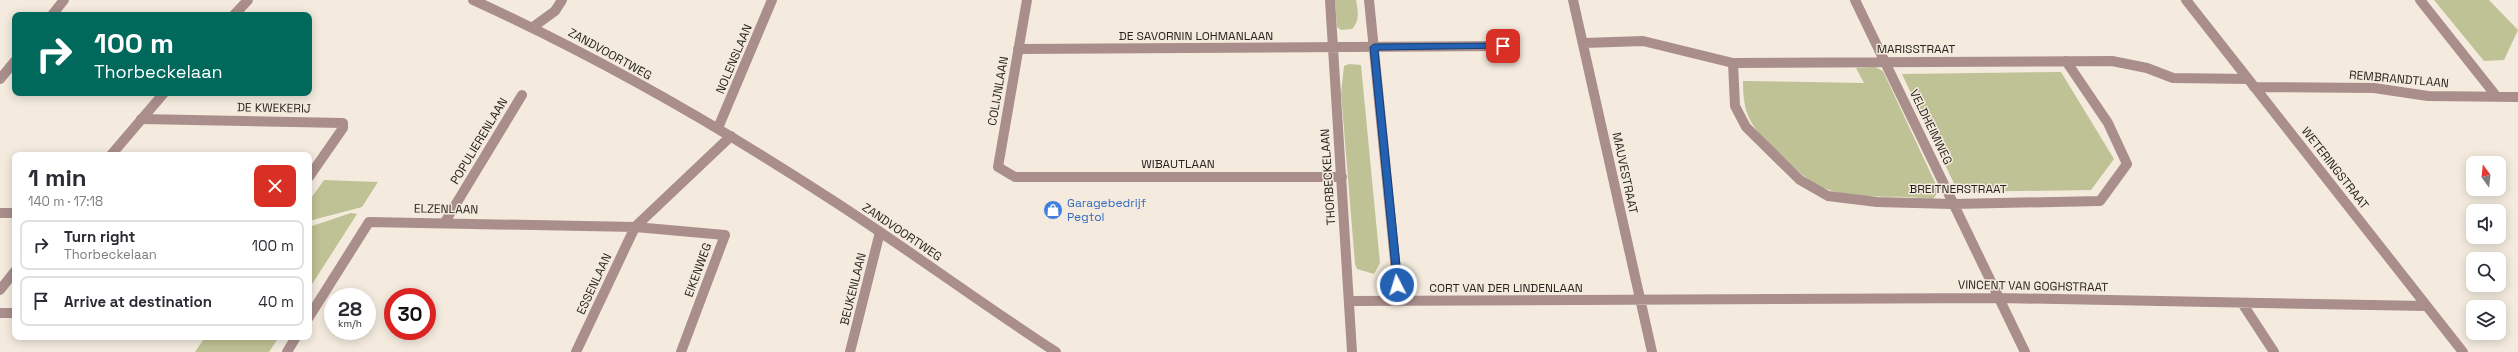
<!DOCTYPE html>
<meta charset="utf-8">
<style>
body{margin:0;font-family:"Space Grotesk",sans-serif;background:#f2f2f3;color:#2b2b33;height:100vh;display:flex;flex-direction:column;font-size:15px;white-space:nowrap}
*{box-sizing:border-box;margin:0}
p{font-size:13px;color:#7c7c81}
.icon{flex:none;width:22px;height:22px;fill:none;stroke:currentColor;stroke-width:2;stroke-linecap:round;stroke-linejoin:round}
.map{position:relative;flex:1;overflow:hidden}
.details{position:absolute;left:12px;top:152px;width:300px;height:188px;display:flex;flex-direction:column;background:#fff;border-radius:8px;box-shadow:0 2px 10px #0003}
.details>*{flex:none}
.top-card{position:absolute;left:12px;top:12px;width:300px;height:84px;border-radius:8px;box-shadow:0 2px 10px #0003;background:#00695c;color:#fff;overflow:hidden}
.needle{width:26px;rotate:345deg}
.fabs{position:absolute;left:2466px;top:156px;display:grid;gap:8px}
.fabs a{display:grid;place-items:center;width:40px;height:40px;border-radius:8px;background:#fff;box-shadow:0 2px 10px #0003;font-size:20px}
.speed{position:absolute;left:324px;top:288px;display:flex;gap:8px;font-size:20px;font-weight:700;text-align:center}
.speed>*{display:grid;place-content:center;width:52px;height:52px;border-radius:50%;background:#fff;box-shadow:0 2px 10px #0003;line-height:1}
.speed small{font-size:10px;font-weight:400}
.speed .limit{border:6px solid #d22;background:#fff;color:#111}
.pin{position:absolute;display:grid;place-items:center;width:34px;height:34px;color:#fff;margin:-17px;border-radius:8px;box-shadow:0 2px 6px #0006}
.me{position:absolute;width:44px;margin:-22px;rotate:355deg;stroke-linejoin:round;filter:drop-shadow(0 0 3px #0008)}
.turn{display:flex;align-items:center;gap:14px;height:84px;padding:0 16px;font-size:18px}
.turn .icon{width:52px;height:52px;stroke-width:2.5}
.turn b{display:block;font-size:28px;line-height:34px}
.round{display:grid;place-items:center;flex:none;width:42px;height:42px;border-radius:8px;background:#f2f2f3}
.head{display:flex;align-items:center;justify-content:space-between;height:68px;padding:0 16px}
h1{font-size:24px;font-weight:700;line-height:30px}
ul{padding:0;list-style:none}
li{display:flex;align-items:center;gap:12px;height:50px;margin:0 8px 6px;padding:0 8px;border:2px solid #e1e1e2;border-radius:8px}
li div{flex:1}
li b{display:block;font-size:15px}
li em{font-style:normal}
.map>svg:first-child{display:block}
</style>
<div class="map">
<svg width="2518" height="352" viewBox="0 0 2518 352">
<rect width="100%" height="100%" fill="#f4ebde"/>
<path fill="#bfc294" d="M1335,0H1356C1358,10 1360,21 1352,29L1341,30L1337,27Z
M2434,0H2489L2518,30L2504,60L2484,61Z
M1349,64L1361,65L1380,263L1374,274L1357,269L1355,264L1341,93L1344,66Z
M1875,67L1883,71L1939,191L1933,199C1897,194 1854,202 1819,186C1802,177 1789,162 1775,149C1750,126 1743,115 1743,81L1864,83L1856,68Z
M2061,72L2114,159L2091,190L1958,192L1902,74Z
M324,180L378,182L362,207L309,221V201Z
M351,213L357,214L309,289V227Z
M205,337H279L269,352H195Z"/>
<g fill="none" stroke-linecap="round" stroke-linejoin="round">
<path stroke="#a98e8c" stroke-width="10" d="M473,0C598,57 717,125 832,200C908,249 980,303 1056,352
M1027,0L998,167L1015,177H1342
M1330,0L1352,352
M1369,0L1399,301
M1573,0L1652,352
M1855,0L2025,352
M2186,0L2463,352
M2420,0L2497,97
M52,15L64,0
M533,27L555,11L562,0
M1584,43L1643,41L1733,63L2112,61L2147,68L2173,78L2248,79
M1018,49L1503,46
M1733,63L1735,106L1746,127L1800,180L1828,196L1877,202L1953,204L2100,201L2127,164L2108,123L2066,61
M0,79L15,61
M2254,87L2374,88L2428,96L2518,97
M141,119L343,123V128L309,177
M718,128L772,0
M0,213H15
M445,222L522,95
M1350,301L1999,298L2426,306
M2242,303L2274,352
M0,313H15
M309,317L369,222L635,227L725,235L681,352
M287,352L296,337
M576,352L635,227L731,136
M850,352L880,232"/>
<path stroke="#a98e8c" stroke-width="10" d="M234,15L248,0
M111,155L164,93
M0,290L15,271"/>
</g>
<path fill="#2361b3" stroke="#173f74" d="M1503,43L1507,46L1506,48L1378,50L1402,285L1397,289L1394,288L1370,47L1374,44Z"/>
<defs>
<symbol id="shop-disc" viewBox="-11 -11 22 22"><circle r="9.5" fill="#3f7fe0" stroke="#f4ebde"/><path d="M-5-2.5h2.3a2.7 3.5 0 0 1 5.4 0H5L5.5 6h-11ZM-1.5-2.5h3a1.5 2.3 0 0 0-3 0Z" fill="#fff"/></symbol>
</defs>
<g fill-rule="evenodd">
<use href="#shop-disc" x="1042" y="199" width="22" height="22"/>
</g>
<g text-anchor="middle" stroke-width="3" stroke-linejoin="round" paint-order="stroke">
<g font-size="12" fill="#282520" stroke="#f4ebde">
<text x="1196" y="40">DE SAVORNIN LOHMANLAAN</text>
<text x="1916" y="53">MARISSTRAAT</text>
<text transform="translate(610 54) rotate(29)" y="4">ZANDVOORTWEG</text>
<text transform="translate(734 59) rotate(-67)" y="4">NOLENSLAAN</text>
<text transform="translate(2399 79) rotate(5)" y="4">REMBRANDTLAAN</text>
<text transform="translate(998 91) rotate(-80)" y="4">COLIJNLAAN</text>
<text transform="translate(274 108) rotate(1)" y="4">DE KWEKERIJ</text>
<text transform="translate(1931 127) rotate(64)" y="4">VELDHEIMWEG</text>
<text transform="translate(479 141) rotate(-59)" y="4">POPULIERENLAAN</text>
<text x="1178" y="168">WIBAUTLAAN</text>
<text transform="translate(2335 168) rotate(52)" y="4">WETERINGSTRAAT</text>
<text transform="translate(1625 173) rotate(78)" y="4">MAUVESTRAAT</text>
<text transform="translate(1328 177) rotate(-94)" y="4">THORBECKELAAN</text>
<text x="1958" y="193">BREITNERSTRAAT</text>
<text transform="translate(446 209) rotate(1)" y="4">ELZENLAAN</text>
<text transform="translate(902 232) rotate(34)" y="4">ZANDVOORTWEG</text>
<text transform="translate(698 270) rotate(-70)" y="4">EIKENWEG</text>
<text transform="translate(594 284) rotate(-65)" y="4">ESSENLAAN</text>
<text transform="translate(2033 286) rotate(1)" y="4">VINCENT VAN GOGHSTRAAT</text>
<text x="1506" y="292">CORT VAN DER LINDENLAAN</text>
<text transform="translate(853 289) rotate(-76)" y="4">BEUKENLAAN</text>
</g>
<g font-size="12" fill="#366cbe" stroke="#f4ebde" text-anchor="start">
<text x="1067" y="207">Garagebedrijf<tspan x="1067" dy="14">Pegtol</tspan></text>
</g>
</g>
</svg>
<div class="fabs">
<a><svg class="needle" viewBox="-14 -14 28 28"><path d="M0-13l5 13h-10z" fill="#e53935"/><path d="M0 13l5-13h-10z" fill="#7c7c81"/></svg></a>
<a><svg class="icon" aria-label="sound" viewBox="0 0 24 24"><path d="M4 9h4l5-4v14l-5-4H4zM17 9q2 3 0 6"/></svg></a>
<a><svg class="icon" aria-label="search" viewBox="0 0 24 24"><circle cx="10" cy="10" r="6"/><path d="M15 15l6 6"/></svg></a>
<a><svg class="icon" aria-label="layers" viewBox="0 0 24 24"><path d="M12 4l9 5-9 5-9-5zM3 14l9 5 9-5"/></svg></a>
</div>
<div class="speed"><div>28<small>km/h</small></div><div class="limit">30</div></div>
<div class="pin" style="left:1503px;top:46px;background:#d93025"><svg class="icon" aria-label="arrive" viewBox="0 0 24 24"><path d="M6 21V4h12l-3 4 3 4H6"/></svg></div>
<svg class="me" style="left:1397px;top:285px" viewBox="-20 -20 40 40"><circle r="17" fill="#2361b3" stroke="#fff" stroke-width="3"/><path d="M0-11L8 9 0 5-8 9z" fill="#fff"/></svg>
<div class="top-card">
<div class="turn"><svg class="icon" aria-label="right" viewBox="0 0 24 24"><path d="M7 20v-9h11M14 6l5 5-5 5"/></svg><div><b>100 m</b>Thorbeckelaan</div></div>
</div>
<section class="details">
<div class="head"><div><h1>1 min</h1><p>140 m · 17:18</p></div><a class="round" style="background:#d93025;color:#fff"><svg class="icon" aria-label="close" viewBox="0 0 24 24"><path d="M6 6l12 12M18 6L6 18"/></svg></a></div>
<ul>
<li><svg class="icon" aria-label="right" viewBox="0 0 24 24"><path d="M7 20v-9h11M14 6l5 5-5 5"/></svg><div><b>Turn right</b><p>Thorbeckelaan</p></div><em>100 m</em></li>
<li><svg class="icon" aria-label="arrive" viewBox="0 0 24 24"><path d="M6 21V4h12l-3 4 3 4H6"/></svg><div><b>Arrive at destination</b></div><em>40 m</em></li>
</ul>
</section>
</div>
